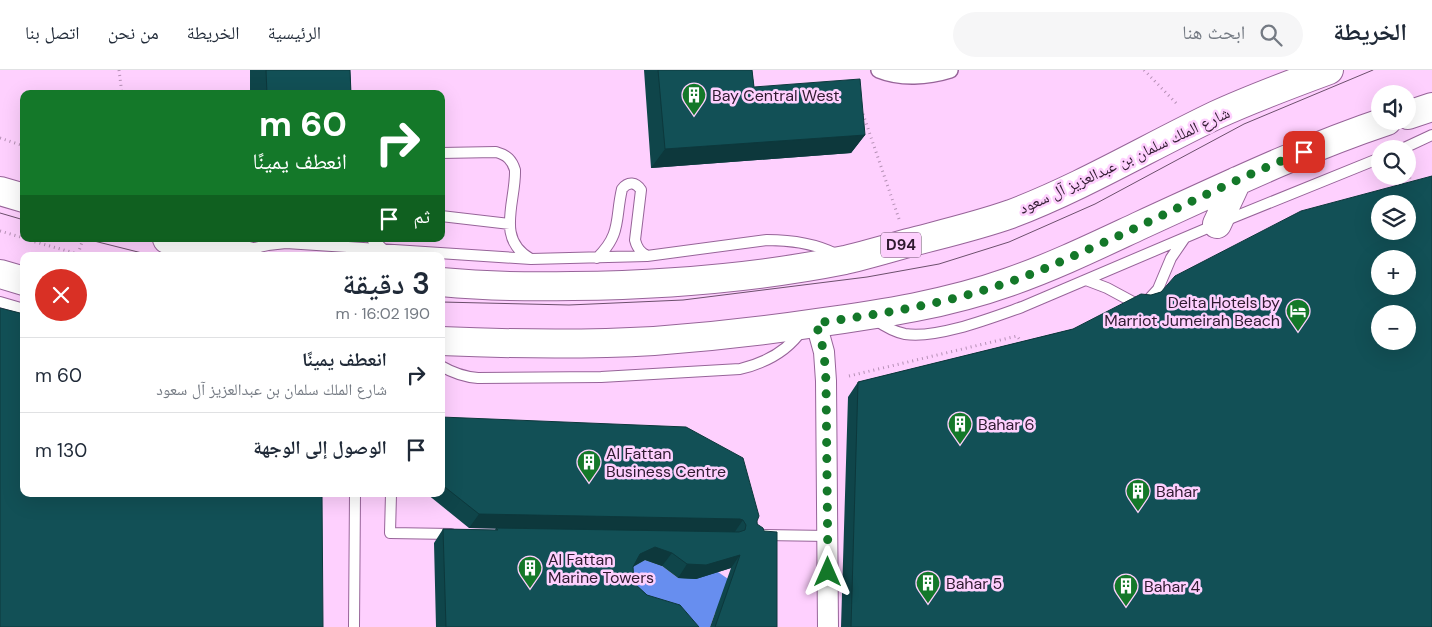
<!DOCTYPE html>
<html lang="ar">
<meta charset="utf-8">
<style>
body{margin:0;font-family:"DM Sans","Noto Naskh Arabic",sans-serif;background:#f6f6f7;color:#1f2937;direction:rtl;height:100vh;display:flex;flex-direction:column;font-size:19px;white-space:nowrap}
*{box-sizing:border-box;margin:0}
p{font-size:16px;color:#747a83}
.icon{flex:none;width:28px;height:28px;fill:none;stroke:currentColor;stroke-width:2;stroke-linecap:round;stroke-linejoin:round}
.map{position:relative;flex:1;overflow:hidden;direction:ltr}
.panel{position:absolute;left:20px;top:182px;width:425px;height:245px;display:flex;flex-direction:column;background:#fff;border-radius:10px;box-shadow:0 5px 20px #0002;direction:rtl}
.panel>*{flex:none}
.top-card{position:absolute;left:20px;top:20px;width:425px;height:152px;border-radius:10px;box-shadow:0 5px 20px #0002;direction:rtl;background:#147829;color:#fff;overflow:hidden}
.controls{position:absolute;left:1371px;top:15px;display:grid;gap:10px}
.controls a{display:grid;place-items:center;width:45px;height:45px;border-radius:50%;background:#fff;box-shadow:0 5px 20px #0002;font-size:25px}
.pin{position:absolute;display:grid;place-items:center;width:42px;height:42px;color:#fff;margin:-21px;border-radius:10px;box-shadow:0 2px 8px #0006}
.me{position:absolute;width:55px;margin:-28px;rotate:0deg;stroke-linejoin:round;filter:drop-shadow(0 0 4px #0008)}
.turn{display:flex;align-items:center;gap:18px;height:105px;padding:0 15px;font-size:22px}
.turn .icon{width:65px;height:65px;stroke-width:2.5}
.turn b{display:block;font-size:35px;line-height:42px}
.then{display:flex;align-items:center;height:48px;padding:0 15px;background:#0003;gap:10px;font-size:19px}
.round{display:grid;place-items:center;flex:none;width:52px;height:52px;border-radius:26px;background:#f6f6f7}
.head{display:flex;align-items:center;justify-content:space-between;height:85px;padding:0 15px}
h1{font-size:30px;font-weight:600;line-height:38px}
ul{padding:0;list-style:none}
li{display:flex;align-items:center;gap:15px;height:75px;padding:0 15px;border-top:1px solid #e0e1e3}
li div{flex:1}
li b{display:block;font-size:19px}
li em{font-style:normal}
header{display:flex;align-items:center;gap:30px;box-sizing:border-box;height:70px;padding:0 25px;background:#fff;border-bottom:1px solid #e0e1e3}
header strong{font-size:24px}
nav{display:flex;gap:28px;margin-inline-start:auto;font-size:18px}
.search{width:350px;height:45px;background:#f6f6f7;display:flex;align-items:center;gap:12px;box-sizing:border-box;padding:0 18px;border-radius:28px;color:#747a83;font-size:19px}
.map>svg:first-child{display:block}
</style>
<header>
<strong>الخريطة</strong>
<div class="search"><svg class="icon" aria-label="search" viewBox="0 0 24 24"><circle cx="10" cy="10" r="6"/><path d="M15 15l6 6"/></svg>ابحث هنا</div>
<nav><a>الرئيسية</a><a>الخريطة</a><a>من نحن</a><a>اتصل بنا</a></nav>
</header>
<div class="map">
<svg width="1432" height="557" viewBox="0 0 1432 557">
<rect width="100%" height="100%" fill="#fed0fe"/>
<path fill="#678eef" d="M645,490L662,496L678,508L718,502L734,513L715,543L710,557H676L638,539L630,498Z"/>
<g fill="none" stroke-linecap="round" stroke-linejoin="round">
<defs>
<path id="service" d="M1402,79L1432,65
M441,83L496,82C507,85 512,90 515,100C516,132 495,169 531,189
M441,146L510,154
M372,169L384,180
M245,180L268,175L286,173L531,189L647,186L767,170C791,170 814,173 836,184
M597,188C622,164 615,148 622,119C628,111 636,112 641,120L635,170C637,178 640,182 647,186
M1086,210L1107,218L1133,232L1141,233L1148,230L1158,219L1171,188L1184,169
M0,232L24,239
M874,249C884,256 894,262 905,264C937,269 991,248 1022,237L1217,154L1380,88
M441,296C453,303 465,307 478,308L601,307L740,299C765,293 787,282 802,260
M391,424L390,463L451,464
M764,465L828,466
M354,557L355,424"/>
<path id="pedestrian" d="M879,0C901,9 928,7 950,0"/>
<path id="minor" d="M816,253L824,282L826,311L828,557"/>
<path id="primary" d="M1408,45L1432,37
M0,121L24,128
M1217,154L1237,111
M167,169L248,186
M0,204L24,211
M441,212C484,216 528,217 572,216C663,215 755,208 845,190C866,185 887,179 908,173C942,164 977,156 1011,144C1082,117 1147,78 1216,45C1253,28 1291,14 1329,0
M441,271C512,274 583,275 654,271C708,267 762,261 816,253C882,244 947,234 1009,212C1055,196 1098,175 1141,155C1222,118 1303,79 1387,51"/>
</defs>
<use href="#service" stroke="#976499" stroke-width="12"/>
<use href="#pedestrian" stroke="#976499" stroke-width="18"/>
<use href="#minor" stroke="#976499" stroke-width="22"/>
<use href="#primary" stroke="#976499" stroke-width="30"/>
<path stroke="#b590b5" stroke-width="3" stroke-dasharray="1 4" stroke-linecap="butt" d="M119,0L122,24
M1144,0L1177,34
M863,44L899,149
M0,68L24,76
M1408,103L1412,114
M0,161L24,168
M25,169L78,184L77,186
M78,184L83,169
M849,306L1017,266L1024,275"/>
<use href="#service" stroke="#fff" stroke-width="10"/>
<use href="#pedestrian" stroke="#fff" stroke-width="15"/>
<use href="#minor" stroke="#fff" stroke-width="20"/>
<use href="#primary" stroke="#fff" stroke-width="28"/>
<path stroke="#6c4f6c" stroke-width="1" d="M0,143L24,150
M86,169L154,186
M441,232L569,235L683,230L867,207L939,194L1009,172L1095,134L1244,54L1373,0"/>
</g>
<path fill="#0f454a" d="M250,0H350L351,24H250Z
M644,0H752L754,17L865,65L851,83L651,98Z
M1161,222L1432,557H841L848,327L858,312L1073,259L1151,225Z
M441,347L757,451L777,557H710L731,498L696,509L678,508L662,496L645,490L633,497L634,513L647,525L699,557H436L434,473L443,459L495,460L496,458L731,462L469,458L427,424H441Z"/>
<path fill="#0d383c" d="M865,65L851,83L651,98L665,79Z
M479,444L740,449L743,450L734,463L730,462L469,458Z
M655,477L672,483L662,496L645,490L630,498L640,484Z
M740,485L731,498L696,509L678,508L687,494Z"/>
<path fill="#125056" stroke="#0d383c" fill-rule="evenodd" d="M266,0H350L351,24H267Z
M658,0H752L754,17L860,9L865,65L665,79Z
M1432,106V557H851L858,312L1073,259L1141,224L1151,225L1161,222L1175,206L1301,141ZM1380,134H1408V161H1380ZM1380,189H1408V216H1380ZM1380,244H1408V271H1380Z
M0,238L24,244V424H322L323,557H0Z
M441,347L686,357L743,388L759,446L757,451V454L763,458L764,461L777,462V557H715L740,485L706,495L687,494L672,483L655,477L640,484L633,497L634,513L647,525L680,535L699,557H446L443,459L498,460L496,458L739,462L745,460L746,455L743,450L740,449L479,444L441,414Z"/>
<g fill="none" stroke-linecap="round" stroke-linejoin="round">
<path stroke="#147829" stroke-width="9" stroke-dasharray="0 16.2" d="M828,502L826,311L824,282L816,253C881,244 946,234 1009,212C1045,200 1079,183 1114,168C1177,139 1239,107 1304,82"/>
</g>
<defs>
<symbol id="building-pin" viewBox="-11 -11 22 30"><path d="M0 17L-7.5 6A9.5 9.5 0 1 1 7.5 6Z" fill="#147829" stroke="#fed0fe"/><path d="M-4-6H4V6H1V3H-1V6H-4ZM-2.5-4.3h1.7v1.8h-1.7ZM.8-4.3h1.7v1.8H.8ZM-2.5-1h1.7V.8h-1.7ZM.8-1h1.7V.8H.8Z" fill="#fff"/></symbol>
<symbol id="hotel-pin" viewBox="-11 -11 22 30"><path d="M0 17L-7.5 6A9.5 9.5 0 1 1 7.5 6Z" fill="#147829" stroke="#fed0fe"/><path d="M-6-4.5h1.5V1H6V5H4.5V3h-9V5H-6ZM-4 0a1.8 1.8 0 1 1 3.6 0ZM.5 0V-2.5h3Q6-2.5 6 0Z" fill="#fff"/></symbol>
</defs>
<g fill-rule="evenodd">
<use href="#building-pin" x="680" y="11" width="28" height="38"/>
<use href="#hotel-pin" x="1284" y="227" width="28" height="38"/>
<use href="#building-pin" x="946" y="340" width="28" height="38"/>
<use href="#building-pin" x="575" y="378" width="28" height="38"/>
<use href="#building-pin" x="1124" y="407" width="28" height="38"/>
<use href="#building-pin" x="516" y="484" width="28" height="38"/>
<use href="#building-pin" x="914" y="499" width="28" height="38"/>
<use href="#building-pin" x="1112" y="502" width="28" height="38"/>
</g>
<g text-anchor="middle" stroke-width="5" stroke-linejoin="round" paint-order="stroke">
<rect fill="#fed0fe" stroke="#6d516d" stroke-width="1" x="881" y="162.5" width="40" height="25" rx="4"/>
<g font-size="15" font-weight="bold" fill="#2f1a2f">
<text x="901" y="180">D94</text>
</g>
<g font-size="16" fill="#2f1a2f" stroke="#fed0fe" text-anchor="start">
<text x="712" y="31">Bay Central West</text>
<text x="1280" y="238" text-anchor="end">Delta Hotels by<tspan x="1280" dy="18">Marriot Jumeirah Beach</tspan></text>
<text x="978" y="360">Bahar 6</text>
<text x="606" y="389">Al Fattan<tspan x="606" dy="18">Business Centre</tspan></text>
<text x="1156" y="427">Bahar</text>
<text x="548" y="495">Al Fattan<tspan x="548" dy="18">Marine Towers</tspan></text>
<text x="946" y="519">Bahar 5</text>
<text x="1144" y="522">Bahar 4</text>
</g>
<g font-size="16" fill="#2f1a2f" stroke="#fed0fe">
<text transform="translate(1124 90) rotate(-25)" y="6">شارع الملك سلمان بن عبدالعزيز آل سعود</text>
</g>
</g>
</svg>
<div class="controls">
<a><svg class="icon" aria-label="sound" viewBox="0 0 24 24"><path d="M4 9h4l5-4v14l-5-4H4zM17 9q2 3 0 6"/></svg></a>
<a><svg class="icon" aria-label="search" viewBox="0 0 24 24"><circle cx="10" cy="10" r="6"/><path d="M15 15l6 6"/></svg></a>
<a><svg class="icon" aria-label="layers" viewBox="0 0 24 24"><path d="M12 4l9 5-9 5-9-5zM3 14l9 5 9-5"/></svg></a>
<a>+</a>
<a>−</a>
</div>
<div class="pin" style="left:1304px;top:82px;background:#d93025"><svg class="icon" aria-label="arrive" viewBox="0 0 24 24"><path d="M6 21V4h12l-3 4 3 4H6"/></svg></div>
<svg class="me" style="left:828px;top:502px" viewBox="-20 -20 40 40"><path d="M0-17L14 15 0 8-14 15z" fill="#147829" stroke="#fff" stroke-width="4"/></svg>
<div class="top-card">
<div class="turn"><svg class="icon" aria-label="right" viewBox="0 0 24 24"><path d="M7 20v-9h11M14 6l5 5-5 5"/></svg><div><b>60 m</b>انعطف يمينًا</div></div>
<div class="then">ثم<svg class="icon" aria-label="arrive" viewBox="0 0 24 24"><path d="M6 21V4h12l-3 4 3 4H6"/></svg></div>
</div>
<section class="panel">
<div class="head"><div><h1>3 دقيقة</h1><p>190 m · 16:02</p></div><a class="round" style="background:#d93025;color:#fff"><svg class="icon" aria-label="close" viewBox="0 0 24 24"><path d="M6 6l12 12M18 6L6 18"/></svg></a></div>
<ul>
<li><svg class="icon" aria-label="right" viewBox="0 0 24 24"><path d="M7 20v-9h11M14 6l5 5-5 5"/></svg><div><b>انعطف يمينًا</b><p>شارع الملك سلمان بن عبدالعزيز آل سعود</p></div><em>60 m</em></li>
<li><svg class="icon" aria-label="arrive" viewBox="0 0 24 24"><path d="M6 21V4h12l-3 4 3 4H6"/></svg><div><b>الوصول إلى الوجهة</b></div><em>130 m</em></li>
</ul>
</section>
</div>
